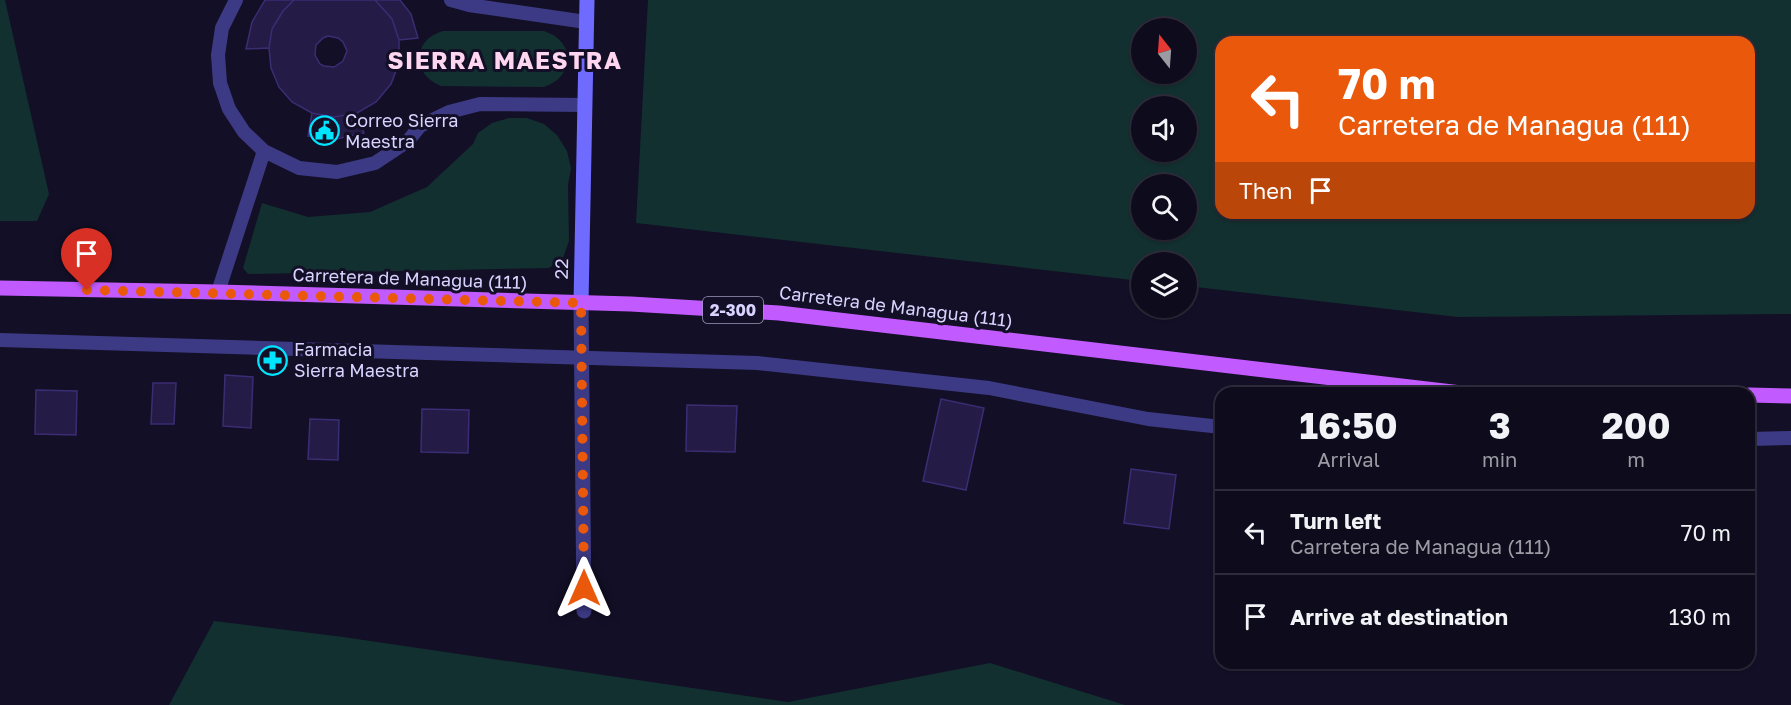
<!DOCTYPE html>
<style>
body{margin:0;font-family:"Golos Text",sans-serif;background:#171425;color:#f1f3f6;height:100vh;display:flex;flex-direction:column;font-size:22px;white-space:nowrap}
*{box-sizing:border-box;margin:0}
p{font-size:20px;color:#9b9ba3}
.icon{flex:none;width:33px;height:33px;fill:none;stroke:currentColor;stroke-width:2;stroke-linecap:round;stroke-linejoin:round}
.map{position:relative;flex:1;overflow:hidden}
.drawer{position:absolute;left:1215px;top:387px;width:540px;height:282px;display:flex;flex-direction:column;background:#0e0b1c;border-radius:18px;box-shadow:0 2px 4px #0004,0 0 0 2px #2e2b3b}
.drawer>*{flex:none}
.hud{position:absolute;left:1215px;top:36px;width:540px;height:183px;border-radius:18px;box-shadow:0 2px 4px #0004,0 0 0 2px #2e2b3b;background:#ea580c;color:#fff;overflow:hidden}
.needle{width:39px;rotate:343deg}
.tools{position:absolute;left:1131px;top:18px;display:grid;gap:12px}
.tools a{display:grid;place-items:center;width:66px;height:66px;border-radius:50%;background:#0e0b1c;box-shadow:0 2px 4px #0004,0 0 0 2px #2e2b3b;font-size:30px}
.pin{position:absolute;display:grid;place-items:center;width:51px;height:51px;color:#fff;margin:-62px -26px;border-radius:50% 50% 50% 0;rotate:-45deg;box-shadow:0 0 6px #0007}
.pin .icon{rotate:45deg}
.me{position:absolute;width:66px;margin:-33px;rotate:0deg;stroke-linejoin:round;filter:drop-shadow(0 0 4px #0008)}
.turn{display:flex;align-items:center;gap:21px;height:126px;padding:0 24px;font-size:27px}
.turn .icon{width:78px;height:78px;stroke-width:2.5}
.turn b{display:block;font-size:42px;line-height:51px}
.then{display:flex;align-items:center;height:57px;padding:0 24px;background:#0003;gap:12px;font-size:22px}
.eta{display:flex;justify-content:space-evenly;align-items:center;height:102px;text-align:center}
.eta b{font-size:36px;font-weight:700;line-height:42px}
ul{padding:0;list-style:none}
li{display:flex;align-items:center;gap:18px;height:84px;padding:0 24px;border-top:2px solid #2e2b3b}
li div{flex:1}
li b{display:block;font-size:22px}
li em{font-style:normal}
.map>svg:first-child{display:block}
</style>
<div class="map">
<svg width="1791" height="705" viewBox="0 0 1791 705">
<rect width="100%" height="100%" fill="#130f26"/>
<path fill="#12302f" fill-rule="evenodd" d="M0,0H5L49,194L37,221H0Z
M648,0H1791V314L1458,317L1187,286L1186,262H1142L1141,281L636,223ZM1142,28H1186V74H1142ZM1221,42H1749V213H1221ZM1142,106H1186V152H1142ZM1142,184H1186V230H1142Z
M443,31H544C576,41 575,77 544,87L441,86C411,74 412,40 443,31Z
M509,118H527L544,124L557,135L567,151L571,168L568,185L569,241L563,258L549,268L248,274L243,268L262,203L308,217L370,212L427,187L473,144L478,133L492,123Z
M214,621L343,637L788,702L990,663L1125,705H169Z"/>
<path fill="#241b47" stroke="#3b2d73" stroke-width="1.5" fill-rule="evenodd" d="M265,0H294L283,11L272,29L269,48L246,49L252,22Z
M294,0H375L392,19L399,40V63L391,84L376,102L357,113L334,117L312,113L292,102L279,87L271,68L269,48L272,29L283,11ZM328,36L338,38L343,42L347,51L343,61L334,67L324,66L320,64L315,55L316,45L323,38Z
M375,0H400L411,14L418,38L399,40L392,19Z
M312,113L334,117L357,113L364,133L336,139L308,136Z
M225,375L253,377L251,428L223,426Z
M153,383H176L174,424H151Z
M36,390L77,391L76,435L35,434Z
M941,399L984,408L966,490L923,481Z
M687,405L737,406L735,452L686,451Z
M422,409L469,410L468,453L421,452Z
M310,419L339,420L338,460L308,459Z
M1131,469L1176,475L1169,529L1124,523Z"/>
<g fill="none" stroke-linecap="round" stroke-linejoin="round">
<path stroke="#3d3a85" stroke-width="14" d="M236,0L222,28L218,55L220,83L229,109L244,132L264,151L299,168L337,172L375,163L408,141L420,126L449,112L480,104L585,105
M451,0L469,5L586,22
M218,292L264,151
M0,340L757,363L989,388L1148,419L1221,427
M1749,439L1791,438"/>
<path stroke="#3d3a85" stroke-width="15" d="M581,303L584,611"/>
<path stroke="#6f6bff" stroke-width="15" d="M581,303L587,0"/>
<path stroke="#c25bff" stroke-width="15" d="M0,288L218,292L631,304L779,313L1461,393
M1749,395L1791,396"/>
</g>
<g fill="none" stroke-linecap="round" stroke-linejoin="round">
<path stroke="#ea580c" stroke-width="10" stroke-dasharray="0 18" d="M87,290L581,303L584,588"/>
</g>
<defs>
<symbol id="civic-ring" viewBox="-11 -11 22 22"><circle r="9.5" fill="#130f26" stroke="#00e5ff" stroke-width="1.5"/><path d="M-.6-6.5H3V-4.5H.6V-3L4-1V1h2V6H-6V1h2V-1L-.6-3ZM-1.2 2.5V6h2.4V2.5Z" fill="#00e5ff"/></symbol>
<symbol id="pharmacy-ring" viewBox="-11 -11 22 22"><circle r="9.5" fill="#130f26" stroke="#00e5ff" stroke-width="1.5"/><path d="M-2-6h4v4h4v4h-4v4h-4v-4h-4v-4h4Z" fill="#00e5ff"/></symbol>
</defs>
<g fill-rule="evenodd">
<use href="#civic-ring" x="308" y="114" width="33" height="33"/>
<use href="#pharmacy-ring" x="256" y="344" width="33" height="33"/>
</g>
<g text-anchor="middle" stroke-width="6" stroke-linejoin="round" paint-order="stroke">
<rect fill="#130f26" stroke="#9e99be" stroke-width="1.5" x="703" y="297" width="60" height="26" rx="4.5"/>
<g font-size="16" font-weight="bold" fill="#d9d4ff">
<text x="733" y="316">2-300</text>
</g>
<g font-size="18" fill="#d9d4ff" stroke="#130f26" text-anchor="start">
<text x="345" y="127">Correo Sierra<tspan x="345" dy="21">Maestra</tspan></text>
<text x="294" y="356">Farmacia<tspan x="294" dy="21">Sierra Maestra</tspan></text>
</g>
<g font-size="18" fill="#d9d4ff" stroke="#130f26">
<text transform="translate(562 269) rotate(-89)" y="6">22</text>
<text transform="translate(410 279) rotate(2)" y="6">Carretera de Managua (111)</text>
<text transform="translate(896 307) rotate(7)" y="6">Carretera de Managua (111)</text>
</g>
<g font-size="24" font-weight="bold" letter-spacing="1.5" fill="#ffd6f0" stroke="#130f26">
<text x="505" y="69">SIERRA MAESTRA</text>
</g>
</g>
</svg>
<div class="tools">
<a><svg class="needle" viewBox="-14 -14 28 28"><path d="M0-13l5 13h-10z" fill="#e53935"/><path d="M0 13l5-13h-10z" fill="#9b9ba3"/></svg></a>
<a><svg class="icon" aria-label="sound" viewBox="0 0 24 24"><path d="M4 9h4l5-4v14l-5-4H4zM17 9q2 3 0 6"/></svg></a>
<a><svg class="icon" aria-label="search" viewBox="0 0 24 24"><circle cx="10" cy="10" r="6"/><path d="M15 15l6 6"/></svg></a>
<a><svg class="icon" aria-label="layers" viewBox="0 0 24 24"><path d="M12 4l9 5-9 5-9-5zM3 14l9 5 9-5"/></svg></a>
</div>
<div class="pin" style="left:87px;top:290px;background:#d93025"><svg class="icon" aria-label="arrive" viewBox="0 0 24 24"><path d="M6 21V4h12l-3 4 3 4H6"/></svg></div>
<svg class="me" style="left:584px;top:588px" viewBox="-20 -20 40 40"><path d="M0-17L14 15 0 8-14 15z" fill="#ea580c" stroke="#fff" stroke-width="4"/></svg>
<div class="hud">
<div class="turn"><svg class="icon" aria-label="left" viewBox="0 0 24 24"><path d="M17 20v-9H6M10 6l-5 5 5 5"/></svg><div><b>70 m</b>Carretera de Managua (111)</div></div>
<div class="then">Then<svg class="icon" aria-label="arrive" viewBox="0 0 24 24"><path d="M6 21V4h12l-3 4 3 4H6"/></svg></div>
</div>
<section class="drawer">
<div class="eta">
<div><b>16:50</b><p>Arrival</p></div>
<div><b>3</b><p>min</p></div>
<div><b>200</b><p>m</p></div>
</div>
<ul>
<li><svg class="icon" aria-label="left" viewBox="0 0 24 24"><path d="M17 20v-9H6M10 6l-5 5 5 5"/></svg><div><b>Turn left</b><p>Carretera de Managua (111)</p></div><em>70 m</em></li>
<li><svg class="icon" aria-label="arrive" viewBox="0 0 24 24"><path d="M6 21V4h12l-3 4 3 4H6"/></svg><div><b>Arrive at destination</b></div><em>130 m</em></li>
</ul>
</section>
</div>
